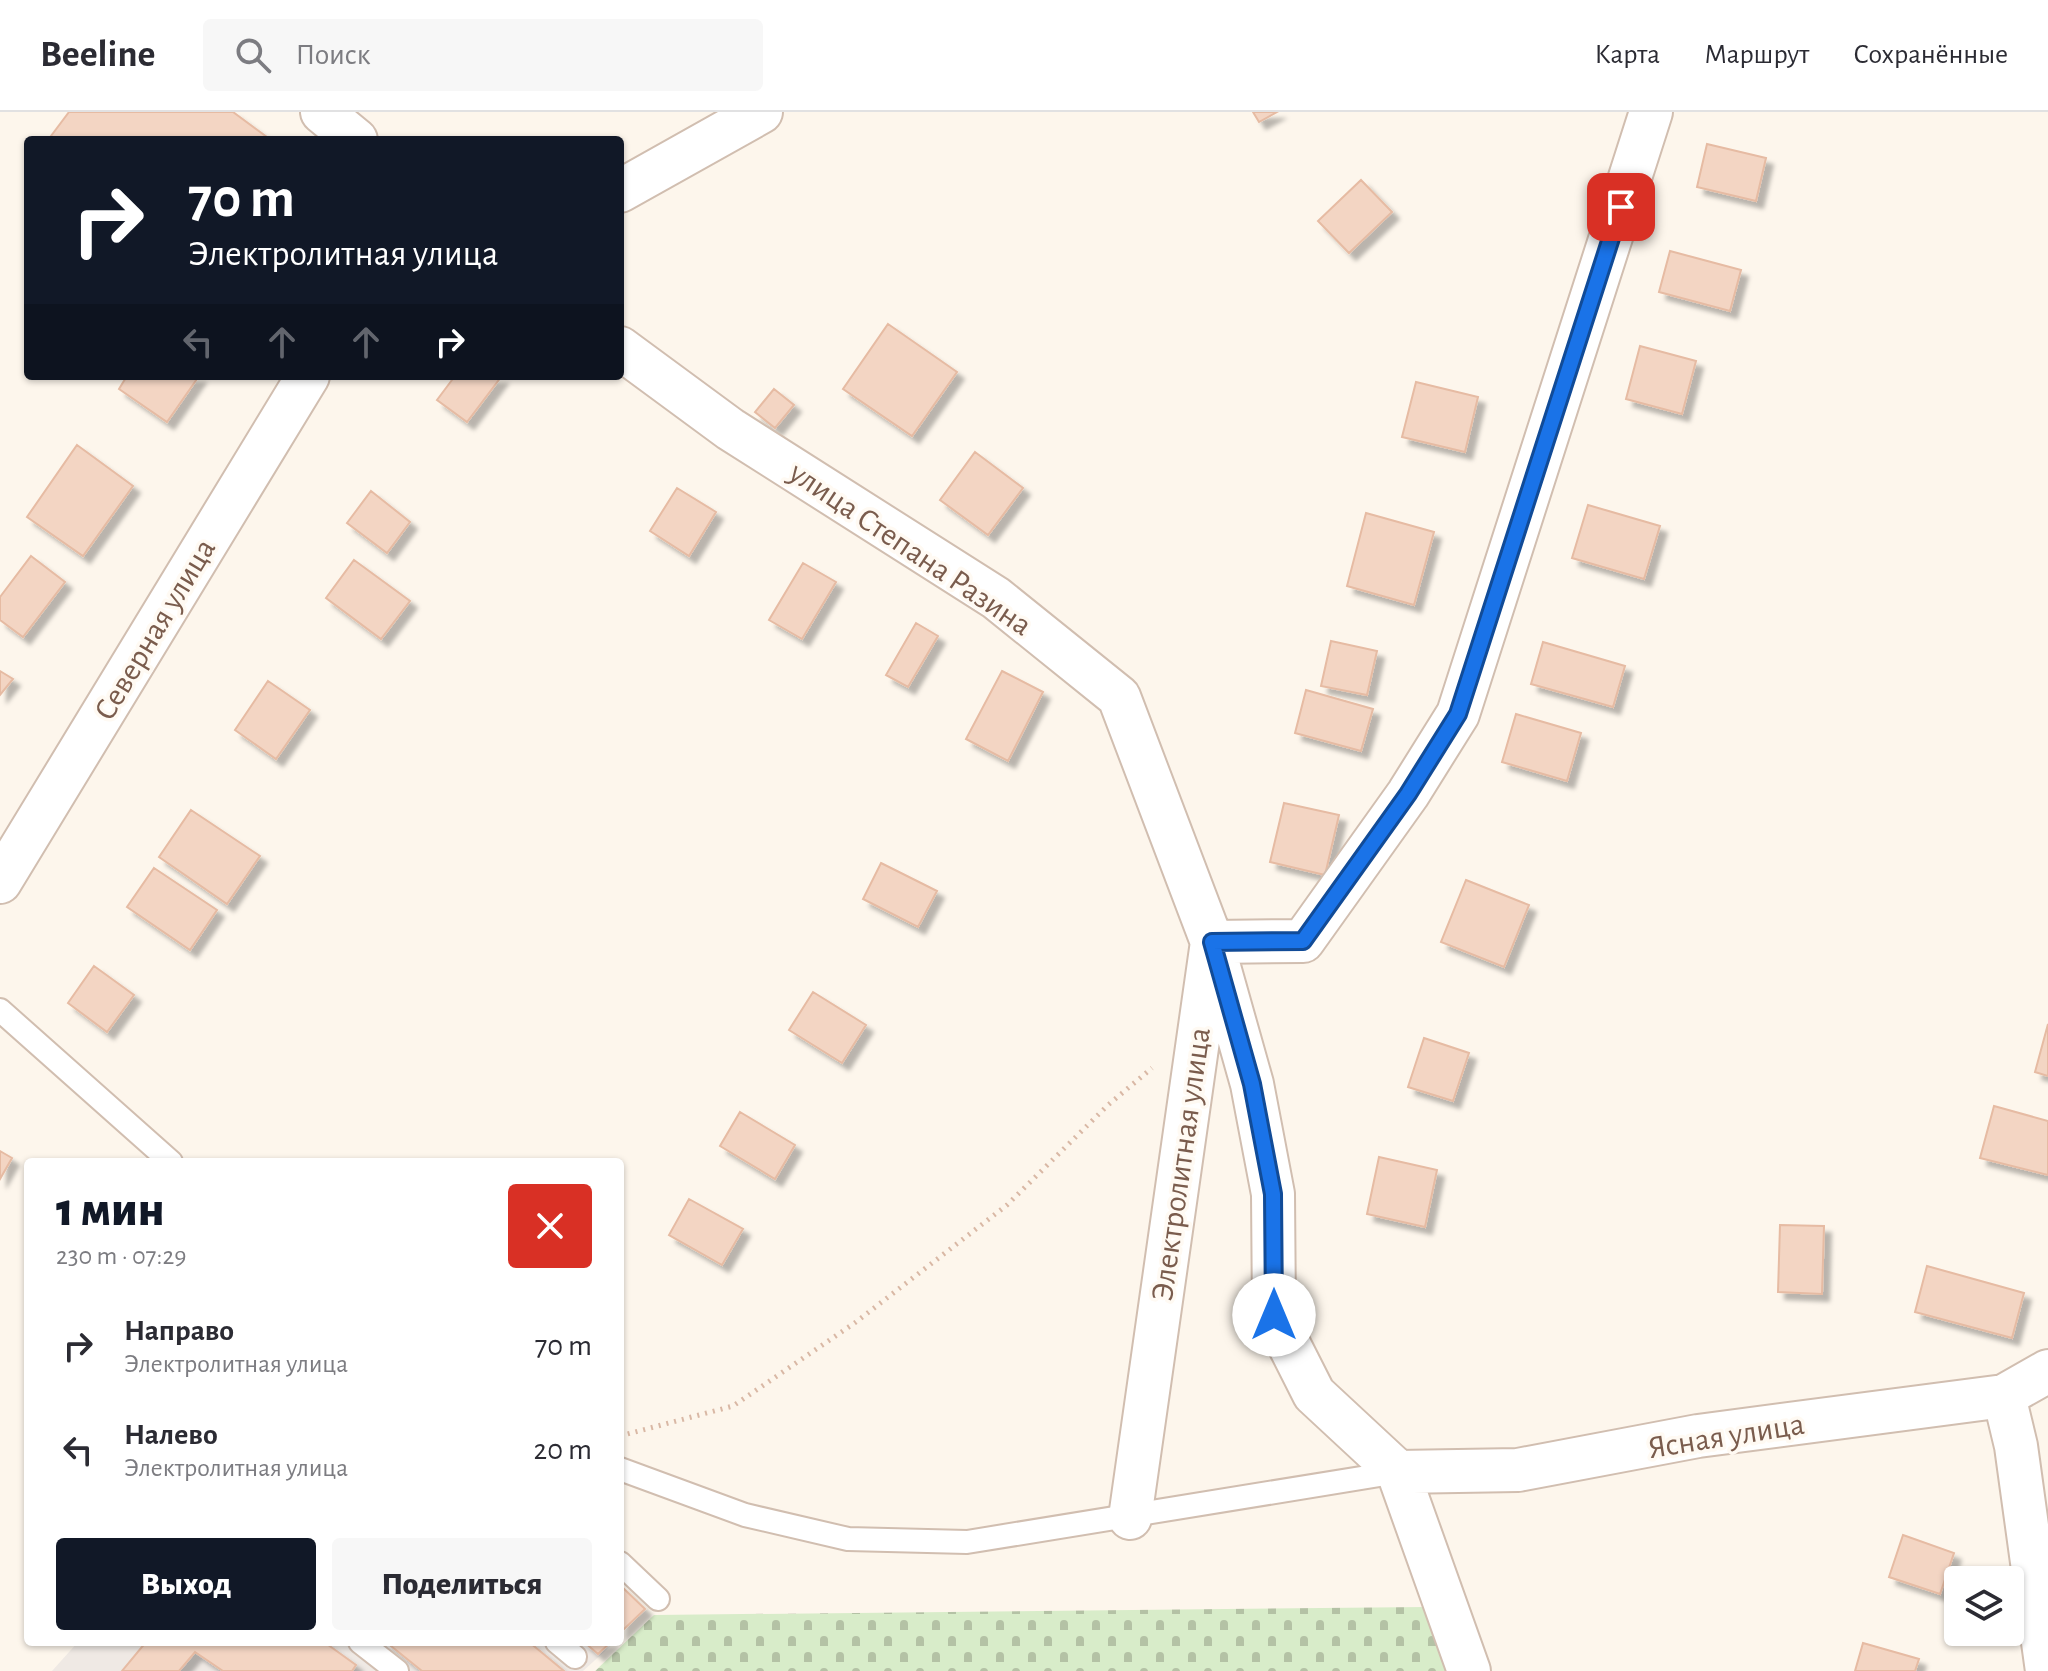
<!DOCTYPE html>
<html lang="ru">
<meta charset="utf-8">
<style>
body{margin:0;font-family:"Alegreya Sans",sans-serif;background:#f7f7f7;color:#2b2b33;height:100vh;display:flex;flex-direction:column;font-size:30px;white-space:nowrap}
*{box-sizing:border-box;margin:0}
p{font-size:26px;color:#7c7c81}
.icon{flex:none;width:44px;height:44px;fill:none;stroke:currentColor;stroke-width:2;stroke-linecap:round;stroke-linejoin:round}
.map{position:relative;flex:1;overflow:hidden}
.side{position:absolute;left:24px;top:1046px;width:600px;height:488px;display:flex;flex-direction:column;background:#fff;border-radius:8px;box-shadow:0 2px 6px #0004}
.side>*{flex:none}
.hud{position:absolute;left:24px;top:24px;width:600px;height:244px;border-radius:8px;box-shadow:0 2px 6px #0004;background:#111827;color:#fff;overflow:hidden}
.tools{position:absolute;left:1944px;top:1454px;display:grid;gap:16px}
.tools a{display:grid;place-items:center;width:80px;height:80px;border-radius:8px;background:#fff;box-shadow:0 2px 6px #0004;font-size:40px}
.pin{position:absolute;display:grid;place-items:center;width:68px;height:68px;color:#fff;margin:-34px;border-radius:16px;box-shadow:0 4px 12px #0006}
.me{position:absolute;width:88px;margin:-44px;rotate:0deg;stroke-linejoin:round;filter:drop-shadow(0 0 6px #0008)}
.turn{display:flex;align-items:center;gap:28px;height:168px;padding:0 32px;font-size:36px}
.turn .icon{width:104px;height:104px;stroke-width:2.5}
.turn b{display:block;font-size:56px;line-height:68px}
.lanes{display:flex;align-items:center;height:76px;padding:0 32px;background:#0003;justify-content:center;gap:40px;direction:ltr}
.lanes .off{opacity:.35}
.round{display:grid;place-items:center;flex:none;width:84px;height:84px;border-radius:8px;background:#f7f7f7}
.overview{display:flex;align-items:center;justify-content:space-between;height:136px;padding:0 32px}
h1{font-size:48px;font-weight:800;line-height:60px;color:#111827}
.action{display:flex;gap:16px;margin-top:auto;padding:16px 32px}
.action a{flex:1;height:92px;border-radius:8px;background:#111827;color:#fff;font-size:32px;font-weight:800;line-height:92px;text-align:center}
.action a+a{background:#f7f7f7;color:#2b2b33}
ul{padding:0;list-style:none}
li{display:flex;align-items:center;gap:24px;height:104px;padding:0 32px}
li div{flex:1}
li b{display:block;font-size:30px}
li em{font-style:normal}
header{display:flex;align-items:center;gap:48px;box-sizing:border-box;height:112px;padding:0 40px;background:#fff;border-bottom:2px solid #e1e1e2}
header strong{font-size:38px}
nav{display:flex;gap:44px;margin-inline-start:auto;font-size:28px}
.search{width:560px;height:72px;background:#f7f7f7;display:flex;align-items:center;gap:20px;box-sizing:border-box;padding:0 28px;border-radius:8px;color:#7c7c81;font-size:30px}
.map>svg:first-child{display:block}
</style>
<header>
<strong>Beeline</strong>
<div class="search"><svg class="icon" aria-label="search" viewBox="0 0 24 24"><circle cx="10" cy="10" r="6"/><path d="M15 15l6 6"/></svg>Поиск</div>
<nav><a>Карта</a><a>Маршрут</a><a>Сохранённые</a></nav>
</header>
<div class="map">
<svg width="2048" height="1559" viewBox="0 0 2048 1559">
<defs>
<pattern id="cemetery-stones" width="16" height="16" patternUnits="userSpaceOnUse" patternTransform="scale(2)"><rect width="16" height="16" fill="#d8ecc9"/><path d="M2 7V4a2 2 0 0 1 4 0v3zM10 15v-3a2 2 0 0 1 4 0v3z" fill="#b4c2a5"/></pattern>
<filter id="shadow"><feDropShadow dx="7" dy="7" stdDeviation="2" flood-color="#0004"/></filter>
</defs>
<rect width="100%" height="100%" fill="#fdf6ec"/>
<path fill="#efe9e4" d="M78,1530H615L583,1559H52Z"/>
<path fill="url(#cemetery-stones)" d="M1425,1495L1448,1559H595L654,1503Z"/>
<path fill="#f3d5c3" stroke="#e6bba3" stroke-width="2" filter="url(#shadow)" d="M69,0H233L271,28H48Z
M1253,0H1277L1259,10Z
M1707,32L1766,46L1756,89L1697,75Z
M1361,68L1392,100L1349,141L1318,109Z
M1670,139L1741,158L1730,199L1659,180Z
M888,212L957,260L912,324L843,277Z
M1640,234L1696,249L1682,302L1626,287Z
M127,264H199L167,310L119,277Z
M455,264L501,265L467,310L437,288Z
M1416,270L1478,285L1465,340L1402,325Z
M774,277L794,293L775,316L755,300Z
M77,333L133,374L83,444L27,405Z
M975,340L1023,376L988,423L940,388Z
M677,376L716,400L689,444L650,419Z
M371,379L410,410L387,441L347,411Z
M1588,393L1660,414L1644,467L1572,446Z
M1366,401L1434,420L1414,493L1347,474Z
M31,444L65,470L23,525L0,508V485Z
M354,448L410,489L381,527L326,486Z
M803,451L836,470L802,527L769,508Z
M916,511L938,524L908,575L886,563Z
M1331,529L1377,539L1367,583L1321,574Z
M1543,530L1625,554L1613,595L1531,572Z
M0,559L13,567L0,583Z
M1002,559L1043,580L1008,649L966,627Z
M268,569L310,598L276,647L235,618Z
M1306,578L1373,597L1361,639L1295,621Z
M1516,602L1581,621L1567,669L1502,650Z
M1284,691L1339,703L1325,763L1270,750Z
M191,698L260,744L227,792L159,745Z
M881,751L937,779L918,815L863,787Z
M154,756L217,798L190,838L127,795Z
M1466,768L1529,793L1504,855L1441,830Z
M94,854L134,883L107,920L68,891Z
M813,880L866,913L842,951L789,918Z
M2048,912V964L2035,960Z
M1424,926L1469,941L1453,989L1408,975Z
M1994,994L2048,1009V1063L1980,1046Z
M740,1000L795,1033L775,1067L720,1034Z
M0,1039L12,1046L0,1067Z
M1379,1045L1437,1058L1425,1115L1367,1102Z
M689,1087L743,1117L722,1153L669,1123Z
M1780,1113L1824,1114L1822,1182L1778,1180Z
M1927,1154L2024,1181L2012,1226L1915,1200Z
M1903,1423L1954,1441L1940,1482L1889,1465Z
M620,1473L645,1497L620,1521Z
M146,1530H324L356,1553L352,1559H223L195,1540L179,1559H122Z
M386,1530H529L564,1559H422Z
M584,1530H611L598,1542Z
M1863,1531L1919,1547L1915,1559H1855Z"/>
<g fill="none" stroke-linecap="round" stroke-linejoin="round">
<defs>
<path id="lane" d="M0,898L171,1050
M620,1357L745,1403L848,1427L967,1430L1398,1360
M620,1451L658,1487
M360,1530L397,1559
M557,1530L575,1545"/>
<path id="street" d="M322,0L356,28
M620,79L761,0
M620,236L730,317L996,486L1119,585L1212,830L1252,972L1273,1082L1274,1203L1314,1282L1398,1360L1469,1559
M0,770L308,264
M2004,1284L2016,1334L2047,1559
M1398,1360L1518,1358L1698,1324L2004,1284L2048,1259
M1130,1406L1212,830L1303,829L1408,682L1458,602L1651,0"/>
</defs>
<use href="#lane" stroke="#d1beb0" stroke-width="26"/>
<use href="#street" stroke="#d1beb0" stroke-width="46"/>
<path stroke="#d9b8a5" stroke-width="5" stroke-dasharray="2 6" stroke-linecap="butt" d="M620,1324L733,1294L856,1210L1007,1093L1108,993L1152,956"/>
<use href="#lane" stroke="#fff" stroke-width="22"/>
<use href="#street" stroke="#fff" stroke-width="42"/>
</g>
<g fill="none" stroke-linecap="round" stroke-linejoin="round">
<defs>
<path id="route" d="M1274,1203L1273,1082L1252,972L1212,830L1303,829L1408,682L1458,602L1621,95"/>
</defs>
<use href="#route" stroke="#114b97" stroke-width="20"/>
<use href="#route" stroke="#1a73e8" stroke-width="14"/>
</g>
<g text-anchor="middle" stroke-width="7" stroke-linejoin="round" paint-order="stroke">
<g font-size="32" fill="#7a5c4d" stroke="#fffaf3">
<text transform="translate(911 436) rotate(34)" y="11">улица Степана Разина</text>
<text transform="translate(154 517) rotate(-59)" y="11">Северная улица</text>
<text transform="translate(1180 1052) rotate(-82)" y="11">Электролитная улица</text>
<text transform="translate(1726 1323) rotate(-9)" y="11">Ясная улица</text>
</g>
</g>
</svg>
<div class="tools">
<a><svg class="icon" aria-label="layers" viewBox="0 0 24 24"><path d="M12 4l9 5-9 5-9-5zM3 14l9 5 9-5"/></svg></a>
</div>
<div class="pin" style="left:1621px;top:95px;background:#d93025"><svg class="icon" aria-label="arrive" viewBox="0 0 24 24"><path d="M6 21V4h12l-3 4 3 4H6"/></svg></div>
<svg class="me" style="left:1274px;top:1203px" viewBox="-20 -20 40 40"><circle r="19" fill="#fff"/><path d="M0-13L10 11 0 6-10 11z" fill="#1a73e8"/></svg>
<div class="hud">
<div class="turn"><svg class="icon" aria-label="right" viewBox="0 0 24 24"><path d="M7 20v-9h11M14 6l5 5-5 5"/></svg><div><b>70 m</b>Электролитная улица</div></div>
<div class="lanes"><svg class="icon off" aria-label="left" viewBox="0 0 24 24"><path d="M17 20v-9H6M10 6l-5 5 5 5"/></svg><svg class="icon off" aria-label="ahead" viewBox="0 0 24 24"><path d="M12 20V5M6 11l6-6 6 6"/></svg><svg class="icon off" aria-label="ahead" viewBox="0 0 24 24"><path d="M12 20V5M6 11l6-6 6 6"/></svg><svg class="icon" aria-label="right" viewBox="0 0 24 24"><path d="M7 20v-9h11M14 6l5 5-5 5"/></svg></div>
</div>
<section class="side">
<div class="overview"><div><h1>1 мин</h1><p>230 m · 07:29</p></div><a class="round" style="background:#d93025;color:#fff"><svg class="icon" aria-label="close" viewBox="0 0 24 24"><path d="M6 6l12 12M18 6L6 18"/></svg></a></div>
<ul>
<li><svg class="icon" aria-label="right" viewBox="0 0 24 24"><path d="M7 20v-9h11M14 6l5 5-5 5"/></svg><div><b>Направо</b><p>Электролитная улица</p></div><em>70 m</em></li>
<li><svg class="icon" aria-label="left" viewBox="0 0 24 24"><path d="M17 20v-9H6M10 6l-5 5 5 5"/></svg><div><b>Налево</b><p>Электролитная улица</p></div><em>20 m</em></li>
</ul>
<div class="action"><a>Выход</a><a>Поделиться</a></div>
</section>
</div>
